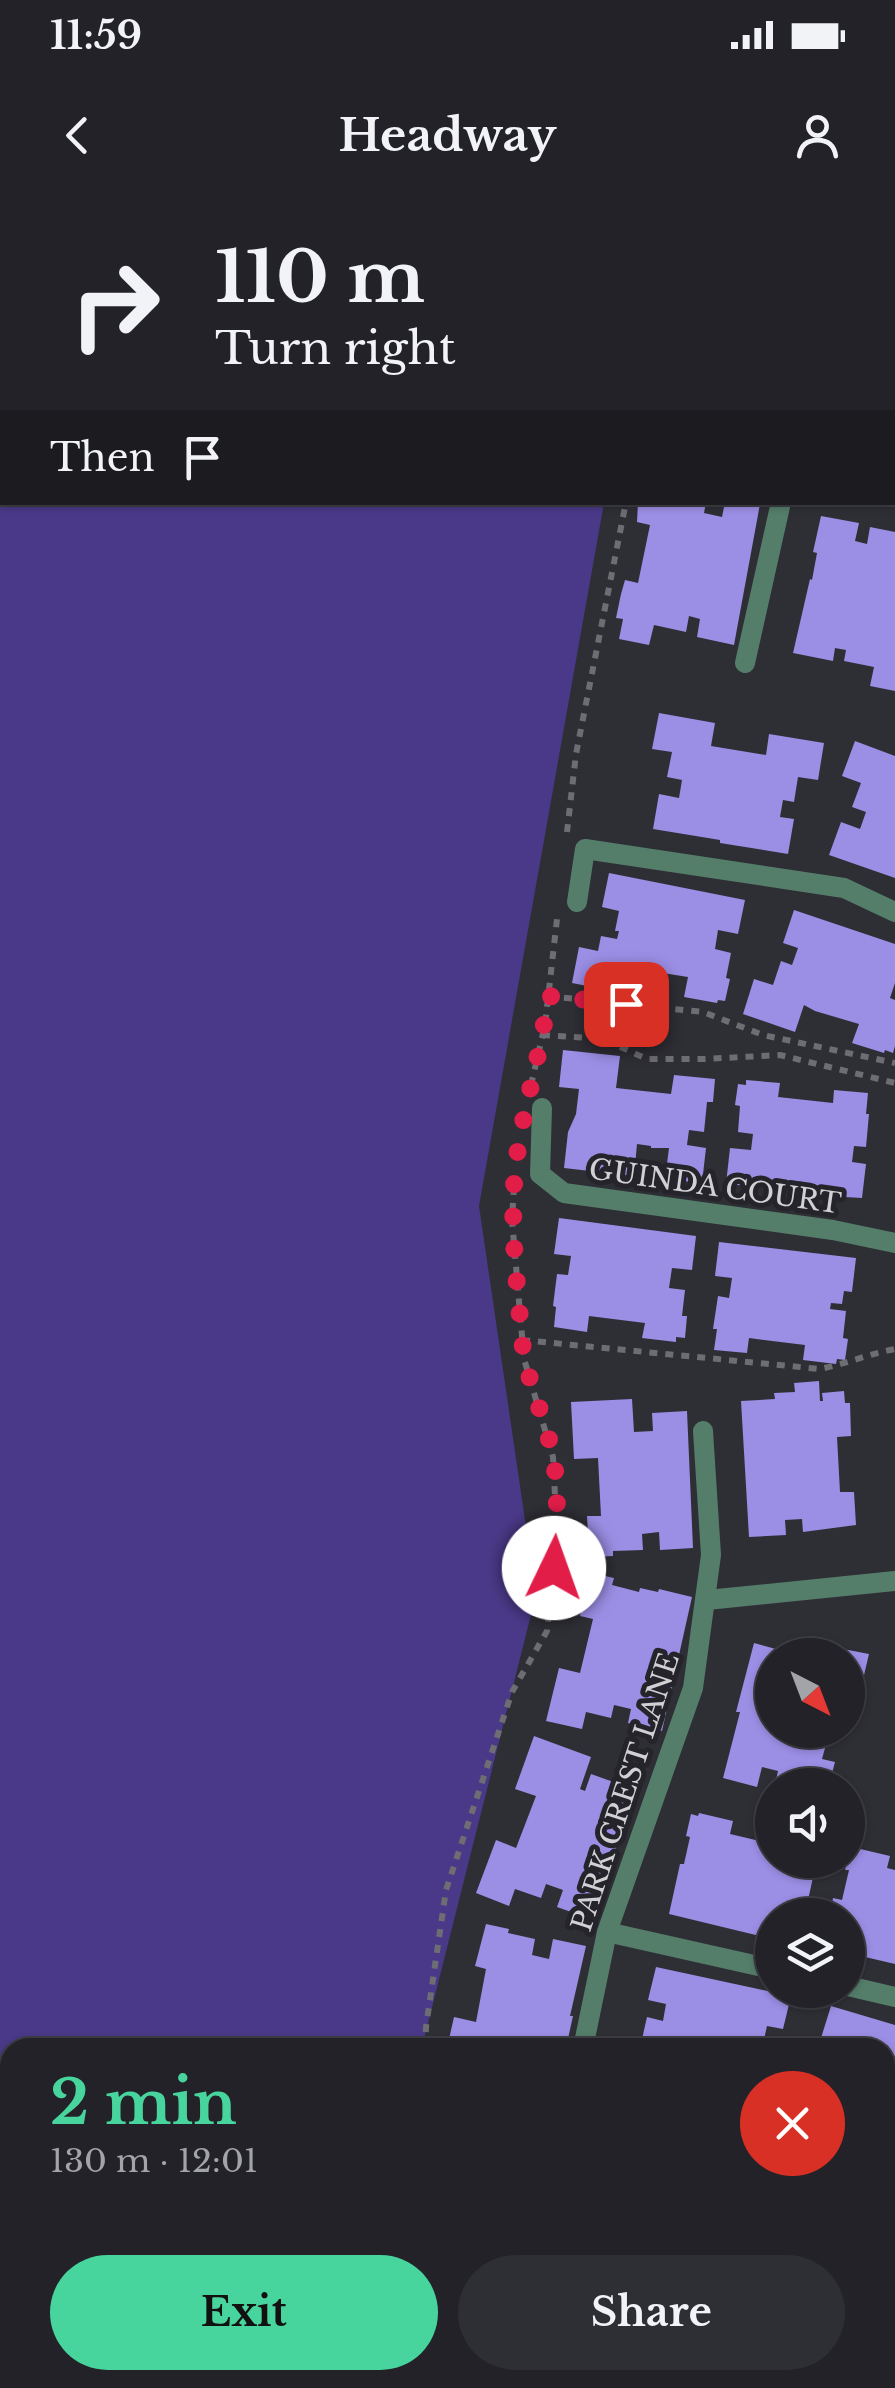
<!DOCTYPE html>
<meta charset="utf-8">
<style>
body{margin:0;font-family:"Libre Baskerville",serif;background:#2e2f34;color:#f1f3f6;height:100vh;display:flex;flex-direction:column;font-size:38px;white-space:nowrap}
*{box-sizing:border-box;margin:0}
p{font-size:32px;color:#a2a4a8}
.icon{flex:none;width:55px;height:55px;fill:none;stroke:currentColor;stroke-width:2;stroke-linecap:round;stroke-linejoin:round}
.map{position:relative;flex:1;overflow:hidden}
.drawer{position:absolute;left:0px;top:1838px;width:895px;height:352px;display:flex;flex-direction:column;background:#222228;border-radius:30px 30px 0 0;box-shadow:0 2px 8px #0004,0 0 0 2px #3f3f45}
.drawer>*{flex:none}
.top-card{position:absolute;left:0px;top:0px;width:895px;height:305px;box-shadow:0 2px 8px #0004,0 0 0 2px #3f3f45;background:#222228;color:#f1f3f6;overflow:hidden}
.needle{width:65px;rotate:138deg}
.tools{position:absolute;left:755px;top:1438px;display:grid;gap:20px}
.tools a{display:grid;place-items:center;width:110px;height:110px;border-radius:50%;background:#222228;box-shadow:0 2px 8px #0004,0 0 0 2px #3f3f45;font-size:50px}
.pin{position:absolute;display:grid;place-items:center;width:85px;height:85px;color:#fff;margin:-42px;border-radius:20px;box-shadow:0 5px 15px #0006}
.me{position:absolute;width:110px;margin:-55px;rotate:3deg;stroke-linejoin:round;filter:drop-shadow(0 0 8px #0008)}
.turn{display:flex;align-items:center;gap:35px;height:210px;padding:0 50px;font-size:45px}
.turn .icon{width:130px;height:130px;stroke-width:2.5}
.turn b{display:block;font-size:70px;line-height:85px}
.then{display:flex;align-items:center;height:95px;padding:0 50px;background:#0003;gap:20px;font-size:38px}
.round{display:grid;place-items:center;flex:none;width:105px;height:105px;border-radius:52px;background:#2e2f34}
.summary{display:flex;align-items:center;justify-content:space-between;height:170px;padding:0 50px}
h1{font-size:60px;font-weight:700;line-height:75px;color:#48d49d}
.cta{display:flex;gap:20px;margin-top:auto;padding:20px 50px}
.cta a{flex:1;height:115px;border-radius:60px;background:#48d49d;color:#111;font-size:40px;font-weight:700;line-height:115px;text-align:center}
.cta a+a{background:#2e2f34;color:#f1f3f6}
.status{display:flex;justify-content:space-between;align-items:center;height:70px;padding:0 50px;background:#222228;direction:ltr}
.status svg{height:28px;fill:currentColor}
header{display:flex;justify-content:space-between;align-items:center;height:130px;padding:0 50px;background:#222228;font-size:45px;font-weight:700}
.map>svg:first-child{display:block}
</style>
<div class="status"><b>11:59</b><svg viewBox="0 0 49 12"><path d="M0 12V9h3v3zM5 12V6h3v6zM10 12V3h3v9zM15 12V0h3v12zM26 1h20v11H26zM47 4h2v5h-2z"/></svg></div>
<header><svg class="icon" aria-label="back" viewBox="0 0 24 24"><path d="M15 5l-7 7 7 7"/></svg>Headway<svg class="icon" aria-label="person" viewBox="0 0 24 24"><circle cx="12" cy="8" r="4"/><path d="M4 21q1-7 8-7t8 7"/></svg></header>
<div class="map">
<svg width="895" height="2188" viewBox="0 0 895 2188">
<rect width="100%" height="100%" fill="#2e2e35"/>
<path fill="#4a3988" d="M0,0H658V2H2V302L604,303L479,1006L536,1395L422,1847L10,1848V2180H338L336,2188H0Z
M885,1953L895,1959V2188H703L672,2180H885Z"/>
<path fill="#9b8ee5" d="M638,302H706L704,313L722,317L725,302L760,304L734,445L697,437L700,419L689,416L686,432L654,425L649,445L619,439L623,419L616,418L621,394L625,380L638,383L650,325L637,322Z
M821,316L859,323L855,341L867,344L870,327L895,332V491L870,486L874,467L844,461L846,450L835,448L833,461L793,453L810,379L812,380L817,353L813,352Z
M659,513L715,523L711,546L766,555L769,534L824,543L818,580L798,577L794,602L783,600L780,617L794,619L788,654L720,643V640L653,629L659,594L679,598L682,580L667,577L672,552L652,549Z
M855,541L895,556V678L829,655L841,622L860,629L866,612L852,607L861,583L842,576Z
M609,673L745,700L738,734L718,730L715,749L731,753L726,778L730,779L725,801L718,800L717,803L684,797L688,777L644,770V768L633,766L628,794L572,783L579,747L598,751L601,736L617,739L619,731H615L619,711L602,707Z
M794,710L895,744V783L890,798L895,800V846L893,853L885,850L884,853L852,843L859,824L815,811L804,805L795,832L743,814L754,779L773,785L781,761L792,765L798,748L783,743Z
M563,850L620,856L616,888L671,894L674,875L715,879L713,902H707L704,932L689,930L687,945L706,948L702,983L665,979L669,948H651V946L637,944L634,976L564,968L568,932L576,914L579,889L559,887Z
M746,880L780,883L778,897L833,903L834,890L868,893L866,914H869L866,947L854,946L852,962L866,964L862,998L794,994V990L726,984L730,948L751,950L753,934L738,932L740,906L735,905L738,884L746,885Z
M559,1018L696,1036L692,1070L672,1068L669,1088L685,1090L682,1116H687L685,1138L676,1137V1142L642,1138L645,1123L589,1116L587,1132L554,1127L556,1107L553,1106L557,1074L568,1075L571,1056L554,1054Z
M719,1042L856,1058L852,1092L844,1091L842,1104L831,1103L830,1109L846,1111L843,1138L848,1139L845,1160L837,1159L836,1164L803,1160L805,1145L749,1138L747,1153L714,1150L717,1129H713L718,1096L729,1098L732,1078L715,1076Z
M819,1181L820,1201H823L822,1193L844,1191L845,1203H850L851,1236L837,1237L840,1292H854L856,1325L803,1332L802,1319L785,1320L786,1335L749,1337L741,1201L775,1199L774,1193L795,1192L794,1183Z
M632,1199L634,1232L653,1231L652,1213L687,1211L693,1348L660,1350L659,1332L642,1334L643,1350L613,1351V1356L592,1357V1349L589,1350L587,1316H601L598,1258L574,1259L571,1202Z
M592,1373L614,1378L612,1385L639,1392L640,1388L658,1392L659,1389L692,1397L662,1531L628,1523L631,1509L614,1505L611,1518L586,1512L582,1529L546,1521L559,1468L580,1473L593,1419L580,1416Z
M807,1442L869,1454L856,1509L848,1507V1455H804Z
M754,1443L787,1452V1455H772V1530H830L822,1559L835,1562L829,1585H775L778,1571L762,1567L757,1587L723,1578L740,1512H736Z
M534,1536L591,1557L580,1589L585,1591L591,1574L636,1590L623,1624L625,1625L588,1718L557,1707L563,1690L546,1684L541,1698L515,1689L509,1706L476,1693L496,1640L516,1648L536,1596L515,1589Z
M699,1613L733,1621L730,1634L772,1644V1660H823L821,1666L816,1664L806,1709L811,1710L810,1715H772V1737L768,1736V1738L669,1714L680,1664H684L690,1637L686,1636L691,1614L698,1616Z
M856,1648L890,1656L887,1668L895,1670V1764L848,1753V1715L830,1714L833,1698L842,1700L849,1670H845L850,1650L856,1651Z
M486,1724L509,1729L508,1733L535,1739L532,1755L549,1759L553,1739L586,1746L570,1816H573L566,1848H447L454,1817L476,1822L486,1769L475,1766Z
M656,1767L791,1796L783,1829L767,1826L763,1844L773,1848H640L647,1817L663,1821L666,1804L648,1800Z
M831,1806L895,1825V1914L885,1911V1848H837L838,1844L821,1838Z
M511,2180H572L570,2185L578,2187L531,2188Z"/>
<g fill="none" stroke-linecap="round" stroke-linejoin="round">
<path stroke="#6d6d73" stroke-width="6" stroke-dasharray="8 8" stroke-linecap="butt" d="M567,632L576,554L626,302
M548,796L703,812L763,835L895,863
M542,835L603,839L647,859H705L780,855L895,883
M531,885L545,825L557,719
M522,1140L820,1169C845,1164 869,1154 895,1149
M425,1848L426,1827L446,1690L512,1492L547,1431L557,1336L553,1257L524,1159L512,1020L514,986
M885,1975L895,1980
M482,2180L483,2188
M153,2188L154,2180
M210,2188L214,2180
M445,2188L459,2180"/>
<path stroke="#547e6a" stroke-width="20" d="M793,2V0
M892,38L895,39
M745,463L781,302
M577,702L585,649L844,688L895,712
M542,908L540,974L564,993L833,1030L895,1043
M707,1400L895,1381
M607,1732L772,1769
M848,1786L895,1797
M583,1848L607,1732L693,1488L711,1355L703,1231"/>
</g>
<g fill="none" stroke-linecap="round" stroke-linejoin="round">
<path stroke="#e11d48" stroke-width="18" stroke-dasharray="0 32.4" d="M554,1368C557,1334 559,1288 553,1256C545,1216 526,1180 522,1140C517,1081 509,1022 516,963C523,907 542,852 548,796L626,804"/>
</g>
<g text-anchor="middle" stroke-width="10" stroke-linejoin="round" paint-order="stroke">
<g font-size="28" fill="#d1d0d5" stroke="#25242b">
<text transform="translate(715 986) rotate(8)" y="10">GUINDA COURT</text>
<text transform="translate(625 1592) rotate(-72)" y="10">PARK CREST LANE</text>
</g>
</g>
</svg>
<div class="tools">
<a><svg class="needle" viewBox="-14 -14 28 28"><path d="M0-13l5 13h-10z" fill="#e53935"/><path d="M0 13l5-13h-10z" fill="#a2a4a8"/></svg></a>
<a><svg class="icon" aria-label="sound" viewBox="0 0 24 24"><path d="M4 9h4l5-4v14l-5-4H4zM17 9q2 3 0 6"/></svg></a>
<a><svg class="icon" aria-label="layers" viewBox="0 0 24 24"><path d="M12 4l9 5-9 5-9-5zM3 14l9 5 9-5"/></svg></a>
</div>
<div class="pin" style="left:626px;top:804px;background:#d93025"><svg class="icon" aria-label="arrive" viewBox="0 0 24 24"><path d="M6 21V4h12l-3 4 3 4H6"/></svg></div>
<svg class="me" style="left:554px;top:1368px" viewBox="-20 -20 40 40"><circle r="19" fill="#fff"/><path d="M0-13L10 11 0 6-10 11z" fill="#e11d48"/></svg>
<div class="top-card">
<div class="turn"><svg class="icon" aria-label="right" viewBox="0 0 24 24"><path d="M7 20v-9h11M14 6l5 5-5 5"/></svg><div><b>110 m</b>Turn right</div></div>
<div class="then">Then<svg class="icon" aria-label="arrive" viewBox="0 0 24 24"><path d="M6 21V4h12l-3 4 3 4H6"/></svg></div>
</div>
<section class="drawer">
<div class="summary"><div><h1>2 min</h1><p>130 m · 12:01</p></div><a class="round" style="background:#d93025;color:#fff"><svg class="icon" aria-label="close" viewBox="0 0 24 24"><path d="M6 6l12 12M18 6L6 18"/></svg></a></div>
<div class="cta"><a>Exit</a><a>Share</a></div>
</section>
</div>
